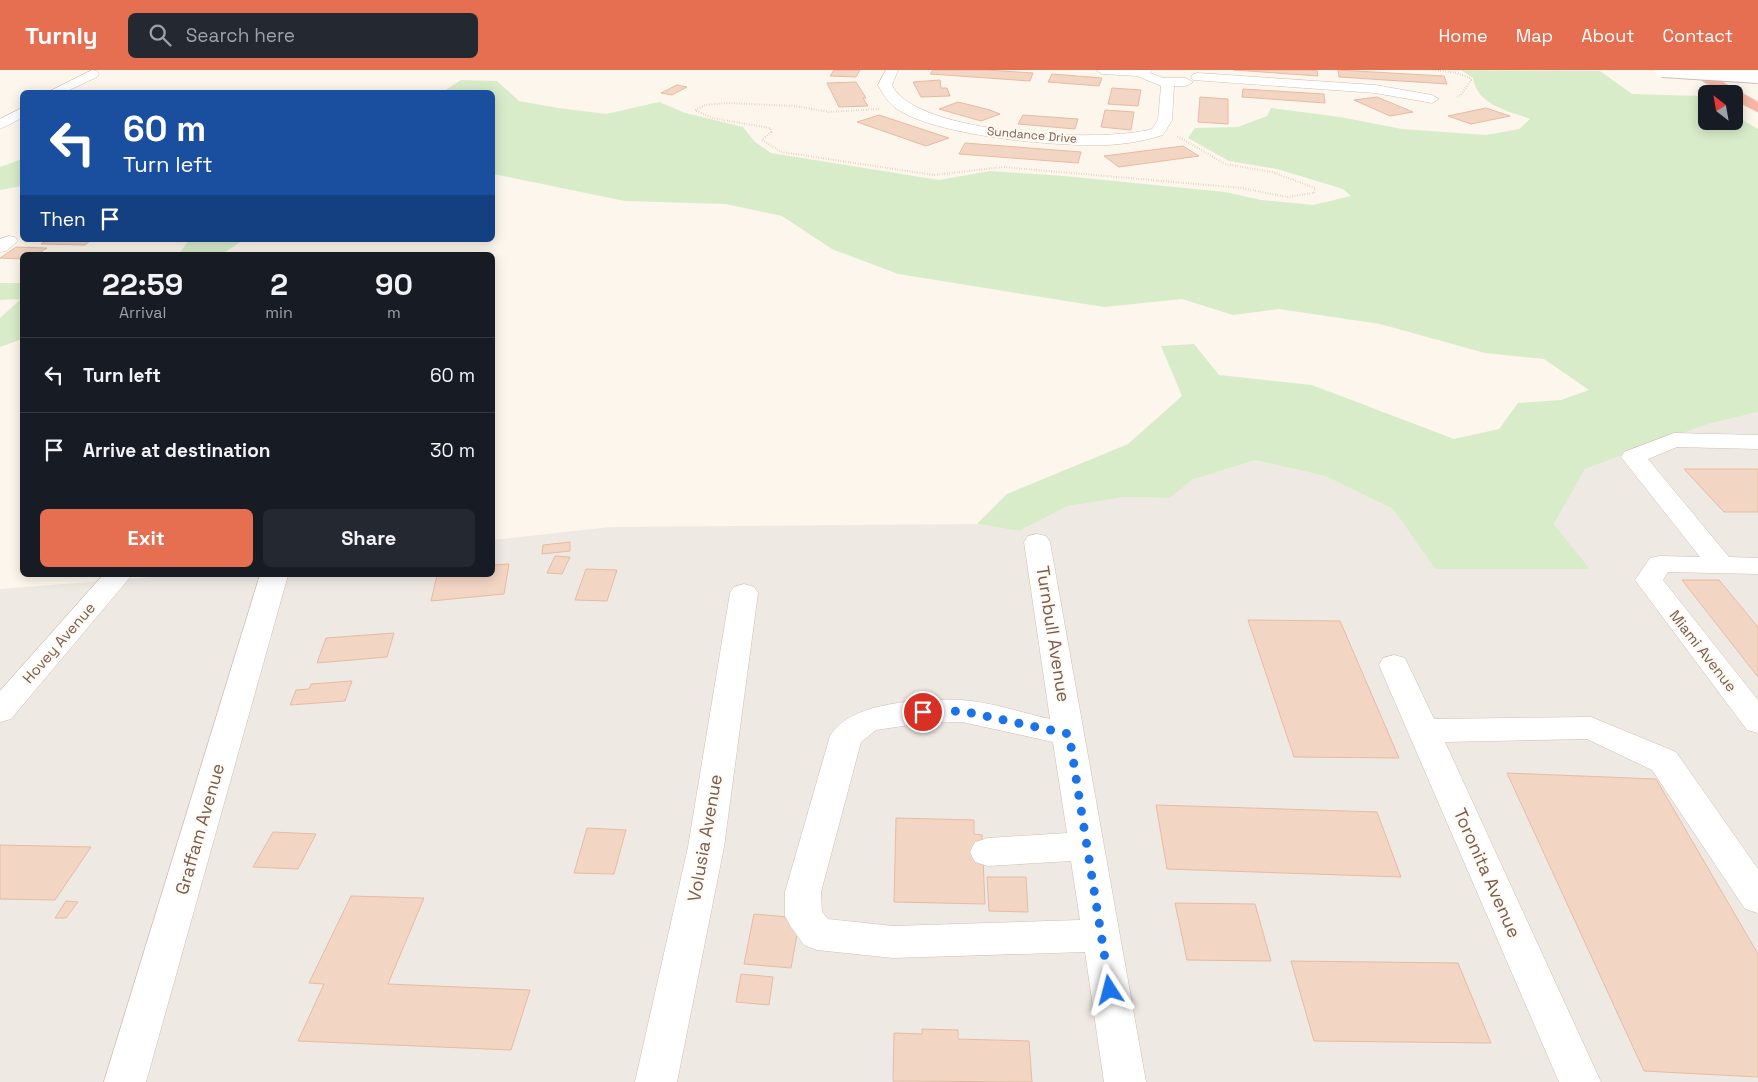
<!DOCTYPE html>
<style>
body{margin:0;font-family:"Space Grotesk",sans-serif;background:#242831;color:#f1f3f6;height:100vh;display:flex;flex-direction:column;font-size:19px;white-space:nowrap}
*{box-sizing:border-box;margin:0}
p{font-size:16px;color:#9ea1a6}
.icon{flex:none;width:28px;height:28px;fill:none;stroke:currentColor;stroke-width:2;stroke-linecap:round;stroke-linejoin:round}
.map{position:relative;flex:1;overflow:hidden}
.panel{position:absolute;left:20px;top:182px;width:475px;height:325px;display:flex;flex-direction:column;background:#171b24;border-radius:8px;box-shadow:0 2px 12px #0003}
.panel>*{flex:none}
.top-card{position:absolute;left:20px;top:20px;width:475px;height:152px;border-radius:8px;box-shadow:0 2px 12px #0003;background:#1a4fa0;color:#fff;overflow:hidden}
.needle{width:32px;rotate:329deg}
.buttons{position:absolute;left:1698px;top:15px;display:grid;gap:10px}
.buttons a{display:grid;place-items:center;width:45px;height:45px;border-radius:8px;background:#171b24;box-shadow:0 2px 12px #0003;font-size:25px}
.pin{position:absolute;display:grid;place-items:center;width:42px;height:42px;color:#fff;margin:-21px;border:2px solid #fff;border-radius:50%;box-shadow:0 1px 5px #0007}
.me{position:absolute;width:55px;margin:-28px;rotate:351deg;stroke-linejoin:round;filter:drop-shadow(0 0 4px #0008)}
.turn{display:flex;align-items:center;gap:18px;height:105px;padding:0 20px;font-size:22px}
.turn .icon{width:65px;height:65px;stroke-width:2.5}
.turn b{display:block;font-size:35px;line-height:42px}
.then{display:flex;align-items:center;height:48px;padding:0 20px;background:#0003;gap:10px;font-size:19px}
.eta{display:flex;justify-content:space-evenly;align-items:center;height:85px;text-align:center}
.eta b{font-size:30px;font-weight:700;line-height:35px}
.primary-button{display:flex;gap:10px;margin-top:auto;padding:10px 20px}
.primary-button a{flex:1;height:58px;border-radius:8px;background:#e76f51;color:#fff;font-size:20px;font-weight:700;line-height:58px;text-align:center}
.primary-button a+a{background:#242831;color:#f1f3f6}
ul{padding:0;list-style:none}
li{display:flex;align-items:center;gap:15px;height:75px;padding:0 20px;border-top:1px solid #363941}
li div{flex:1}
li b{display:block;font-size:19px}
li em{font-style:normal}
header{display:flex;align-items:center;gap:30px;box-sizing:border-box;height:70px;padding:0 25px;background:#e76f51;color:#fff}
header strong{font-size:24px}
nav{display:flex;gap:28px;margin-inline-start:auto;font-size:18px}
.search{width:350px;height:45px;background:#242831;display:flex;align-items:center;gap:12px;box-sizing:border-box;padding:0 18px;border-radius:8px;color:#9ea1a6;font-size:19px}
.map>svg:first-child{display:block}
</style>
<header>
<strong>Turnly</strong>
<div class="search"><svg class="icon" aria-label="search" viewBox="0 0 24 24"><circle cx="10" cy="10" r="6"/><path d="M15 15l6 6"/></svg>Search here</div>
<nav><a>Home</a><a>Map</a><a>About</a><a>Contact</a></nav>
</header>
<div class="map">
<svg width="1758" height="1012" viewBox="0 0 1758 1012">
<rect width="100%" height="100%" fill="#fdf6ec"/>
<path fill="#efe9e4" d="M1758,342V1012H0V519L179,505H492L493,470L610,457L977,454L1019,461L1068,436L1126,427L1170,428L1192,410L1255,390L1325,406L1393,439L1435,499H1590L1554,454L1585,399L1708,354Z"/>
<path fill="#d8ecc9" d="M1461,0L1600,1L1632,24L1701,26L1706,29V51H1734V45L1758,59V342L1708,354L1585,399L1554,454L1590,499H1435L1393,439L1325,406L1255,390L1192,410L1170,428L1126,427L1068,436L1019,461L977,454L1007,424L1128,374L1182,326L1161,276L1194,274L1219,305L1312,315L1454,369L1499,359L1518,333L1561,330L1589,320L1544,289L1485,283L1380,254L1279,239L1233,245L1182,229L1104,237L898,204L832,179L782,146L726,134L625,131L493,104L492,22H442L461,10L497,11L519,31L558,38L606,44L659,32L685,43L743,57L755,72L771,83L939,110L990,101L1064,106L1225,122L1261,130L1313,135L1351,126L1343,119L1277,99L1229,91L1188,68L1195,58L1238,57L1267,46L1271,38L1340,47L1402,59L1486,65L1519,59L1530,49C1507,40 1478,36 1473,8Z
M22,89V116L0,120V97Z
M189,170H243L221,185H178Z
M0,213H22V269L0,277V248L21,229L0,230Z"/>
<path fill="#f3d5c3" stroke="#e6bba3" d="M834,0H860L856,7L830,6Z
M933,0H986L1033,3L1030,11L930,4Z
M1234,0H1317L1318,6Z
M1338,0L1444,6L1447,14L1339,7Z
M1052,4L1102,8L1099,16L1048,12Z
M940,10L941,18H947L950,26L921,27L913,12Z
M856,12L866,28H863L868,36L839,37L827,13Z
M677,15L687,17L672,25L661,23Z
M1112,18L1141,20L1138,36L1108,34Z
M1243,19L1324,24L1325,33L1242,27Z
M1200,27L1228,29V54L1198,52Z
M1377,27L1413,42L1390,46L1354,30Z
M958,32L990,40L1000,44L981,51L939,39Z
M1486,38L1510,46L1471,54L1448,46Z
M1105,40L1134,42L1131,60L1101,57Z
M879,45L949,68L926,76L857,52Z
M1023,45L1078,49L1075,59L1018,54Z
M965,73L1081,82L1078,93L959,84Z
M1183,76L1199,86L1119,97L1104,86Z
M47,170H91L85,175L41,174Z
M16,177L47,178L36,185H22V189L0,188Z
M1684,399H1758V442H1724Z
M570,472V481L542,484L543,475Z
M555,486L570,487L562,504L547,503Z
M509,494L504,524L431,531L437,505H492V495Z
M586,499L617,500L607,531L575,530Z
M1682,510H1719L1758,557V607Z
M1248,550L1340,551L1399,688L1294,687Z
M394,563L387,587L317,593L326,568Z
M352,611L345,631L290,635L296,620L309,619L311,614Z
M1507,703L1656,709L1758,884V1007L1644,1001Z
M1156,735L1377,742L1401,807L1167,799Z
M896,748L974,750V764L982,765L985,834L894,832Z
M587,758L626,760L614,804L574,803Z
M273,762L316,764L298,799L253,797Z
M0,775L91,777L55,830L0,829Z
M987,807H1026L1028,842L989,841Z
M351,826L424,828L388,914L530,920L511,980L298,971L324,914L309,913Z
M66,831L78,832L66,848H55Z
M1175,833L1255,834L1271,891L1187,890Z
M754,844L800,848L791,898L744,894Z
M1291,891L1458,893L1491,973L1314,971Z
M741,904L773,907L769,935L736,932Z
M922,959L958,960V969L1029,971L1032,1012L893,1011L894,963L922,964Z"/>
<g fill="none" stroke-linecap="round" stroke-linejoin="round">
<defs>
<path id="minor" d="M92,0L97,1L99,4L97,7L65,22H48Z
M886,0H898L892,15C915,65 1104,73 1152,59L1158,50L1161,16L1137,6L1102,4L1096,0H1151L1150,3L1163,8H1186L1193,12L1186,16H1174L1172,50L1163,65C1144,71 1126,74 1107,75C1058,77 932,66 894,37C887,31 882,23 878,15Z
M1198,3L1375,15L1432,25L1439,29L1432,33L1375,23L1193,10L1191,7L1193,4Z
M22,38V48L0,59V49Z
M9,166L15,167L18,171L6,181L0,182V169Z
M1674,363L1758,365V379L1677,377L1648,389L1729,487L1758,488V504L1668,502L1663,510L1758,630V663L1747,660L1635,510L1650,488L1660,486L1700,487L1621,387L1624,382Z
M1037,464L1046,466L1050,472L1146,1012H1104L1085,882L893,888L817,880L804,875L791,857L785,846V822L830,666C850,631 924,629 960,630C987,631 1023,643 1050,649L1024,472L1028,466ZM962,652L1053,672L1067,763L988,768L975,772L970,782L975,792L988,796L1071,791L1080,850L893,856L828,849L822,842L821,822L861,672L876,660L923,653Z
M103,505H132L11,649L0,652V621Z
M260,505H288L146,1012H104Z
M744,514L754,517L758,523L724,777L677,1012H635L688,777L730,523L734,517Z
M1394,585L1405,588L1434,649L1591,647L1676,682L1758,799V843L1745,839L1652,700L1587,669L1445,672L1601,1012H1559L1379,595L1383,588Z"/>
<path id="highway" d="M1686,0H1701L1758,32V42L1734,30V24H1723Z"/>
</defs>
<use href="#minor" stroke="#d1beb0" stroke-width="1"/>
<use href="#highway" stroke="#dad1cd" stroke-width="1"/>
<path stroke="#d9b8a5" stroke-width="2" stroke-dasharray="0.5 2" stroke-linecap="butt" d="M1433,0L1457,3L1470,8L1471,10L1461,25L1457,27
M879,39L829,42L795,36L727,33L705,35L695,40L712,48L770,58L771,62L762,70L781,82L934,105L1003,97L1242,118L1287,127L1314,123L1315,118L1272,102L1225,94L1177,66"/>
<use href="#minor" fill="#fff" fill-rule="evenodd"/>
<use href="#highway" fill="#f7b7a3" fill-rule="evenodd"/>
<defs>
<path id="minor-bridge" d="M1662,0L1758,6"/>
</defs>
<use href="#minor-bridge" stroke="#d1beb0" stroke-width="16" stroke-linecap="butt"/>
<use href="#minor-bridge" stroke="#fff" stroke-width="14"/>
</g>
<g fill="none" stroke-linecap="round" stroke-linejoin="round">
<path stroke="#1a73e8" stroke-width="9" stroke-dasharray="0 16.2" d="M923,642L962,641L1069,664L1110,920"/>
</g>
<g text-anchor="middle" stroke-width="4" stroke-linejoin="round" paint-order="stroke">
<g font-size="12" fill="#7a5c4d" stroke="#fffaf3">
<text transform="translate(1032 65) rotate(5)" y="4">Sundance Drive</text>
</g>
<g font-size="15" fill="#7a5c4d" stroke="#fffaf3">
<text transform="translate(59 573) rotate(-49)" y="5">Hovey Avenue</text>
<text transform="translate(1703 581) rotate(52)" y="5">Miami Avenue</text>
</g>
<g font-size="18" fill="#7a5c4d" stroke="#fffaf3">
<text transform="translate(1053 564) rotate(81)" y="6">Turnbull Avenue</text>
<text transform="translate(200 759) rotate(-74)" y="6">Graffam Avenue</text>
<text transform="translate(705 768) rotate(-80)" y="6">Volusia Avenue</text>
<text transform="translate(1487 803) rotate(66)" y="6">Toronita Avenue</text>
</g>
</g>
</svg>
<div class="buttons">
<a><svg class="needle" viewBox="-14 -14 28 28"><path d="M0-13l5 13h-10z" fill="#e53935"/><path d="M0 13l5-13h-10z" fill="#9ea1a6"/></svg></a>
</div>
<div class="pin" style="left:923px;top:642px;background:#d93025"><svg class="icon" aria-label="arrive" viewBox="0 0 24 24"><path d="M6 21V4h12l-3 4 3 4H6"/></svg></div>
<svg class="me" style="left:1110px;top:920px" viewBox="-20 -20 40 40"><path d="M0-17L14 15 0 8-14 15z" fill="#1a73e8" stroke="#fff" stroke-width="4"/></svg>
<div class="top-card">
<div class="turn"><svg class="icon" aria-label="left" viewBox="0 0 24 24"><path d="M17 20v-9H6M10 6l-5 5 5 5"/></svg><div><b>60 m</b>Turn left</div></div>
<div class="then">Then<svg class="icon" aria-label="arrive" viewBox="0 0 24 24"><path d="M6 21V4h12l-3 4 3 4H6"/></svg></div>
</div>
<section class="panel">
<div class="eta">
<div><b>22:59</b><p>Arrival</p></div>
<div><b>2</b><p>min</p></div>
<div><b>90</b><p>m</p></div>
</div>
<ul>
<li><svg class="icon" aria-label="left" viewBox="0 0 24 24"><path d="M17 20v-9H6M10 6l-5 5 5 5"/></svg><div><b>Turn left</b></div><em>60 m</em></li>
<li><svg class="icon" aria-label="arrive" viewBox="0 0 24 24"><path d="M6 21V4h12l-3 4 3 4H6"/></svg><div><b>Arrive at destination</b></div><em>30 m</em></li>
</ul>
<div class="primary-button"><a>Exit</a><a>Share</a></div>
</section>
</div>
